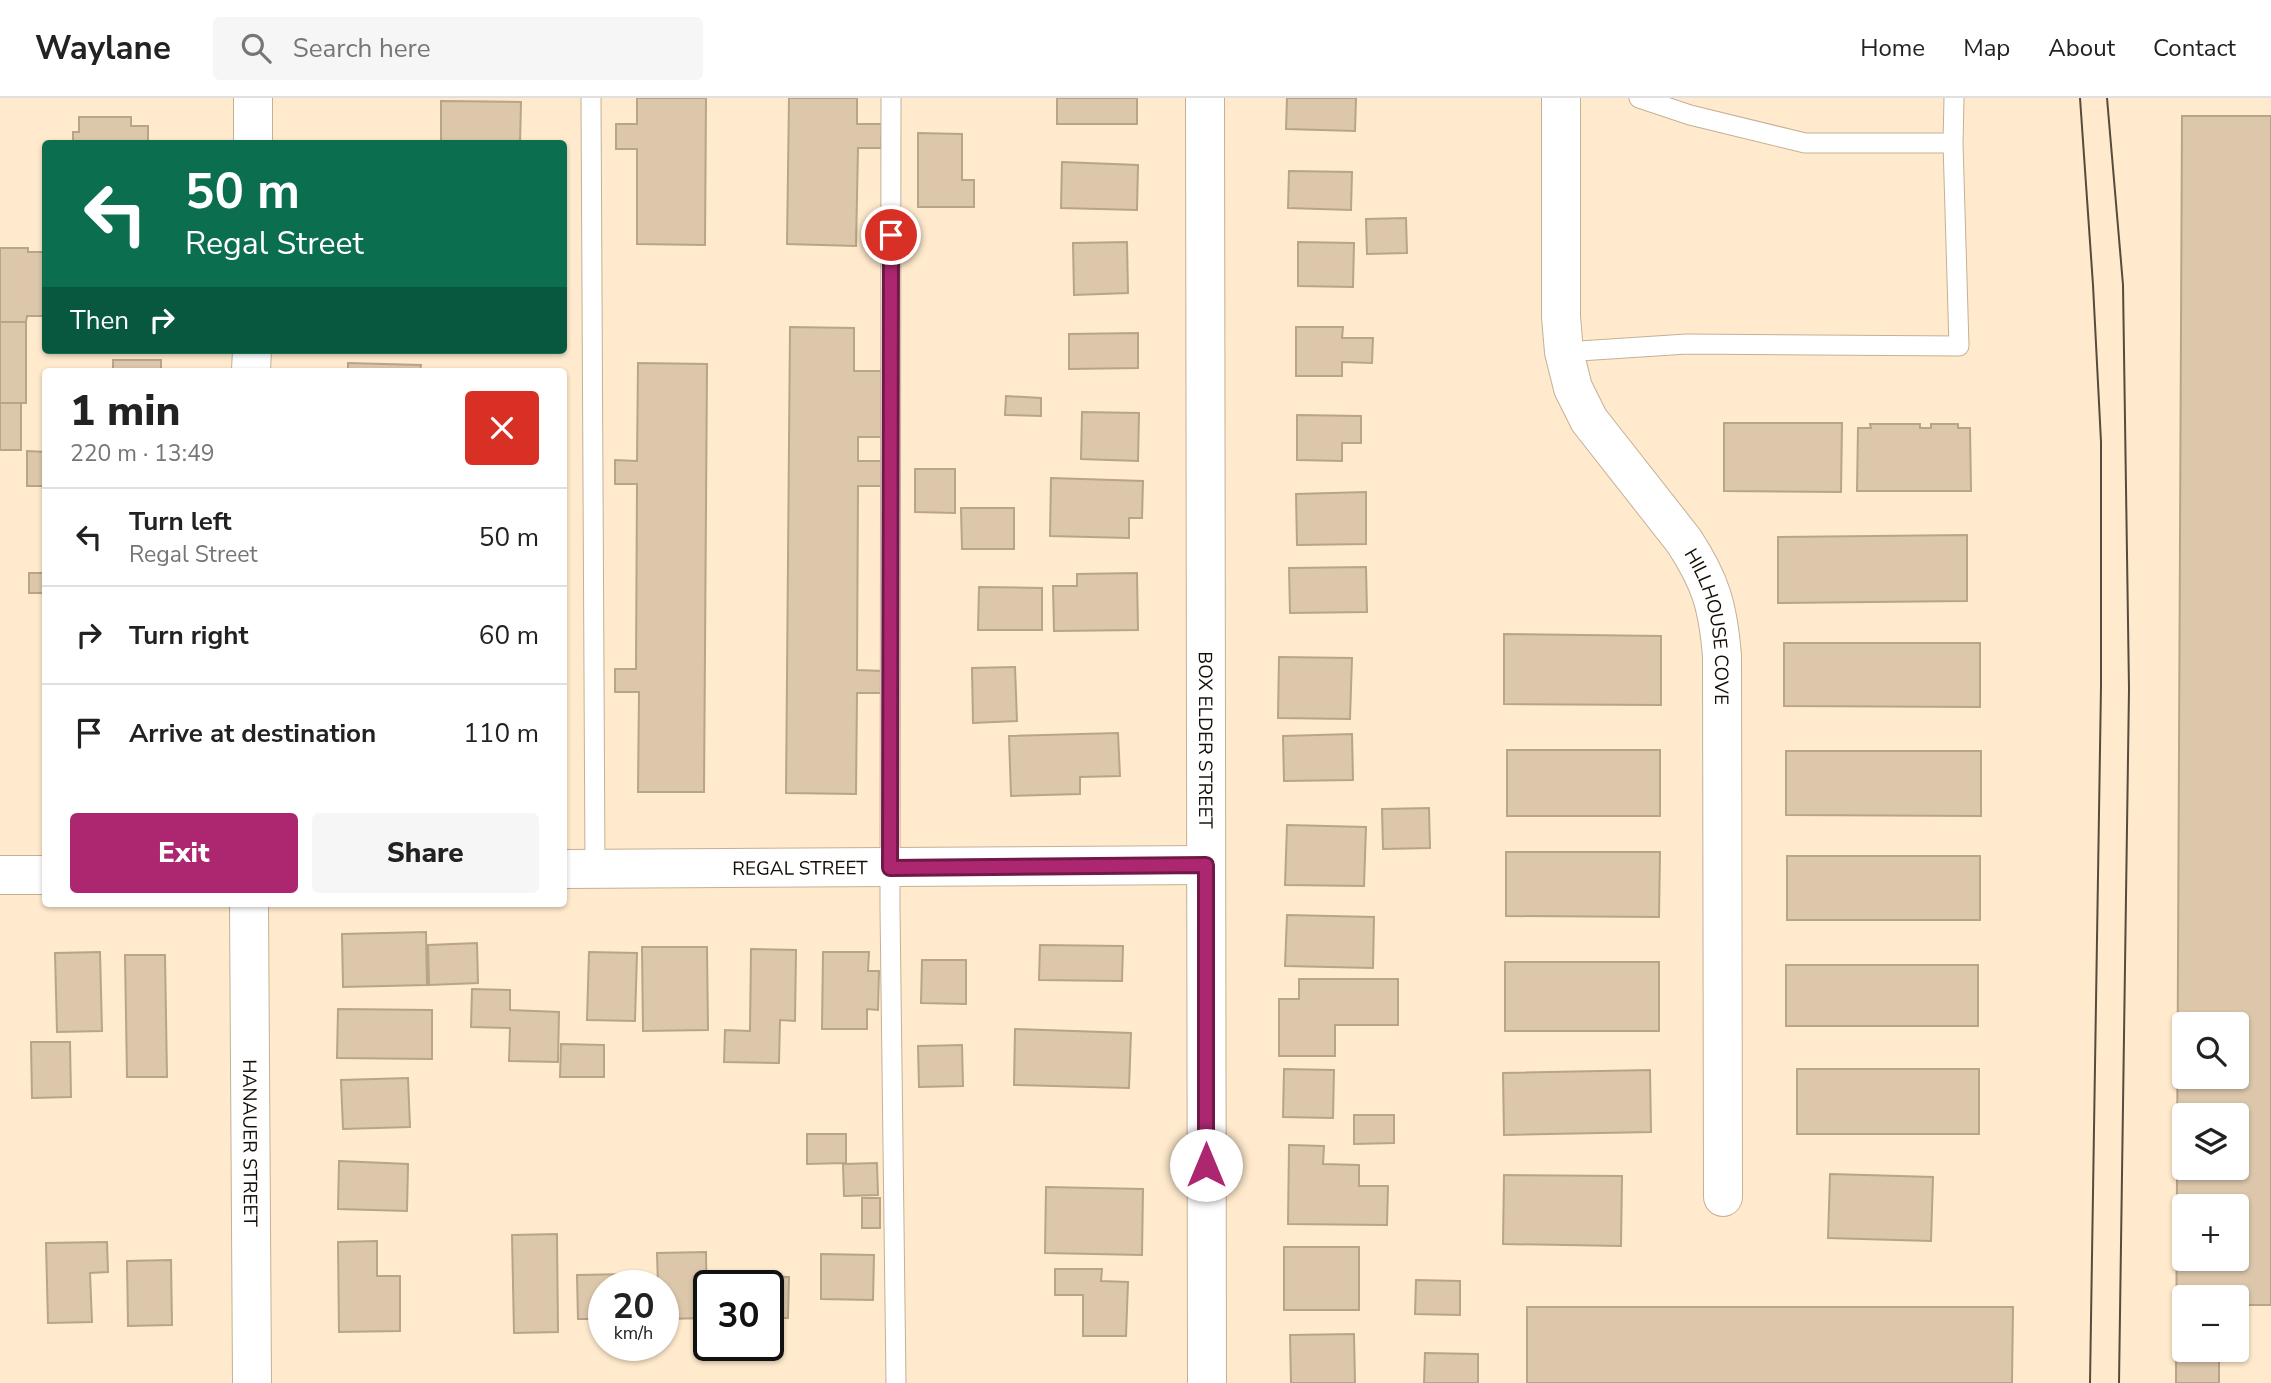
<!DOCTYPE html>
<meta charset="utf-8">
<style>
body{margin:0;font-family:"Nunito Sans",sans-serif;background:#f6f6f6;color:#222;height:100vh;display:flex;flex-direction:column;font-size:26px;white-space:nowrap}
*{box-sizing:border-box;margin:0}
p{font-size:23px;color:#767676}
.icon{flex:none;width:38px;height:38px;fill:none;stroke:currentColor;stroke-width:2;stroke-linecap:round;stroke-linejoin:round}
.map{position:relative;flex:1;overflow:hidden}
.panel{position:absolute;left:42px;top:270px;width:525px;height:539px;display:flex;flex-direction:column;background:#fff;border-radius:7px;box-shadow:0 2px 5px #0004}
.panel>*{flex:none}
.top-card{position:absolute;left:42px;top:42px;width:525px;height:214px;border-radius:7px;box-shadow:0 2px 5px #0004;background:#0b6e4f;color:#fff;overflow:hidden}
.tools{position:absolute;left:2172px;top:914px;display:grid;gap:14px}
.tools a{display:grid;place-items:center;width:77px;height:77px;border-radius:7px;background:#fff;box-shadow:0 2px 5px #0004;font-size:35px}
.speed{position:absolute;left:588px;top:1172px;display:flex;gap:14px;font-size:35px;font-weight:700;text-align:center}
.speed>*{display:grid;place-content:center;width:91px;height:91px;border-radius:50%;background:#fff;box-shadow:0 2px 5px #0004;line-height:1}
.speed small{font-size:18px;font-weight:400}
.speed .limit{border:4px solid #111;border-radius:10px;background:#fff;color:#111}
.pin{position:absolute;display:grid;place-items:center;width:60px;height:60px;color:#fff;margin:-30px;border:4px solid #fff;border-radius:50%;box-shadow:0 2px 7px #0007}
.me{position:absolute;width:77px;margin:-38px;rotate:0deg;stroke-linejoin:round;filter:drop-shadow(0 0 5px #0008)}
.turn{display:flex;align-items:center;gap:24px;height:147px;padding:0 28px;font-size:32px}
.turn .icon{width:91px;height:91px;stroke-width:2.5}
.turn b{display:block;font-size:49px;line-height:60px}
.then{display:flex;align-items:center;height:66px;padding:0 28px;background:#0003;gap:14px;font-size:26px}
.round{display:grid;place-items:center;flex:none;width:74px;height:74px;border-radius:7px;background:#f6f6f6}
.summary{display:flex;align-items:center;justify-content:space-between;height:119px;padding:0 28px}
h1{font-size:42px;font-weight:800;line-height:52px}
.cta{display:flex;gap:14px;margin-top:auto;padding:14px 28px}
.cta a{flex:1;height:80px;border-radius:7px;background:#ac2770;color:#fff;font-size:28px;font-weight:800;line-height:80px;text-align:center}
.cta a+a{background:#f6f6f6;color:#222}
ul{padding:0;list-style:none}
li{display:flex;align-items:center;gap:21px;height:98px;padding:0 28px;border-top:2px solid #e0e0e0}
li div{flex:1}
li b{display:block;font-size:26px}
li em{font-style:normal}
header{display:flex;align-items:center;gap:42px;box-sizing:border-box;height:98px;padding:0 35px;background:#fff;border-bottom:2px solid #e0e0e0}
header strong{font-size:33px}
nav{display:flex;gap:38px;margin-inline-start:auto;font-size:24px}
.search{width:490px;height:63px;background:#f6f6f6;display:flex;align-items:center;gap:18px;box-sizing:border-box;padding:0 24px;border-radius:7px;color:#767676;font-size:26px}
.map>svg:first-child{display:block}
</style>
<header>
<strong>Waylane</strong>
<div class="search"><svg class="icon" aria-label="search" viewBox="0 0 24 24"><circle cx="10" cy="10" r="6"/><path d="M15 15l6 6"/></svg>Search here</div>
<nav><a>Home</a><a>Map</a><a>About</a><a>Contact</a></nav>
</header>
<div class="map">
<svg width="2271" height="1285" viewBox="0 0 2271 1285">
<rect width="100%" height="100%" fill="#ffeacd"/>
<path fill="#dcc7ab" stroke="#b7a489" stroke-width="2" fill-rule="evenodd" d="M637,0H706L705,147L637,146V51H616V26H637Z
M789,0H857V26H882L881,50H858L856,148L787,146Z
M1057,0H1137V26H1057Z
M1287,0H1356L1355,33L1286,31Z
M441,3L521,4L520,46H441Z
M2182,18H2271V1207H2236V1199H2184V1251H2219V1285H2176ZM2184,926H2236V978H2184ZM2184,1017H2236V1069H2184ZM2184,1108H2236V1160H2184Z
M79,19H131V28H148V46H73V34H79Z
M918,35L962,36V82H974V109H918Z
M1062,64L1138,67L1137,112L1061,110Z
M1289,73L1352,74L1351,112L1288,110Z
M1406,120L1407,155L1367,156L1366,121Z
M1127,144L1128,195L1074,197L1073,145Z
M1298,144L1354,145L1353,189L1298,188Z
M0,150H28V154H45V218H27L26,224H0Z
M0,224H26V305H0Z
M790,229L854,230V273H882V339H858V363H883V388H858L857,572L883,573L882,595H857L856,696L786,695Z
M1296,229H1343L1342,240H1373L1372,265L1342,264V278H1296Z
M1138,235V270L1069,271V236Z
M113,262H161V273H113Z
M348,265L421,267L420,273H348Z
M638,265L707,266L704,694H638L639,594H615V571H636L637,386H615V362L637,363Z
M1006,298L1041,300V318L1005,317Z
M0,305H21V352H0Z
M1082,314L1139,315L1138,363L1081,361Z
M1297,317L1361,318V345H1342V363L1297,362Z
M1724,325H1842L1841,394L1724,393Z
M1870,326H1920V330H1931V326H1958V330H1970L1971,393H1857L1858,330H1871Z
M27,353L46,354V388H27Z
M915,371H955V415L915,414Z
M1051,380L1143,383L1142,420H1129V440L1050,438Z
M1366,394V446L1297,447L1296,396Z
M961,410H1014V451H962Z
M1967,437V503L1778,505V439Z
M1366,469L1367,514L1290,515L1289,470Z
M29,475H46V495H29Z
M1137,475L1138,532L1054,533L1053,488H1077V476Z
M979,489L1042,490V532H978Z
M1504,536L1661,538V607L1504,606Z
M1784,545H1980V609L1784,608Z
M1279,559L1352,560L1350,621L1278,620Z
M1015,569L1017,623L973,625L972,570Z
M1118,635L1120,678L1080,679V696L1011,698L1009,638Z
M1352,636L1353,682L1284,683L1283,638Z
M1507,652H1660V718H1507Z
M1786,653H1981V718L1786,717Z
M1429,710L1430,750L1383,751L1382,711Z
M1287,727L1366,729L1364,788L1285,787Z
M1506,754H1660L1659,819L1506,818Z
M1787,758H1980V822H1787Z
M1287,817L1374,819L1373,870L1285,868Z
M426,834L427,887L343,889L342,836Z
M477,845L478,885L429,887L428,847Z
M1040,847L1123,848L1122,883L1039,882Z
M642,849H707L708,932L643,933Z
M751,851L796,852L795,923L780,922L779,965L724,964L725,932L750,933Z
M100,854L102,933L57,934L55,855Z
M589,854L637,855L635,923L587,922Z
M823,854H869L868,873H879L878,912L867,911V931H822Z
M125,857H165L167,979H127Z
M922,862H966V906L921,905Z
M1505,864H1659V933H1505Z
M1786,867H1978V928H1786Z
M1299,881H1398V927H1335V958H1279V901H1299Z
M472,891L510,892V912L559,914L558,964L509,963L510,930L471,929Z
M338,911L432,912V961L337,960Z
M1015,931L1131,935L1129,990L1014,987Z
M31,944H70L71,999L32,1000Z
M561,946L604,947V979H560Z
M962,947L963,988L919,989L918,948Z
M1284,971L1334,972L1333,1020L1283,1019Z
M1797,971H1979V1036H1797Z
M1650,972L1651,1034L1504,1037L1503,975Z
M408,980L410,1029L343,1031L341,982Z
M1354,1017H1394V1045L1354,1046Z
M807,1036H846V1065L807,1066Z
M1289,1047L1324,1048L1323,1066L1359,1067V1088H1388L1387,1127L1288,1126Z
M339,1063L408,1066L407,1113L338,1111Z
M877,1065L878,1097L844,1098L843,1066Z
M1830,1076L1933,1079L1931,1143L1828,1140Z
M1504,1077L1622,1078L1621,1148L1503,1146Z
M1046,1089L1143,1091L1142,1157L1045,1155Z
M862,1100H880V1130H862Z
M557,1136L558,1234L514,1235L512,1137Z
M377,1143V1178H400V1233L339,1234L338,1144Z
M107,1144L108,1174L90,1175L92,1224L48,1225L46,1145Z
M1284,1149H1359V1212H1284Z
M706,1154L707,1220L663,1221V1188H658L657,1155Z
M821,1156L874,1157L873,1202L821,1201Z
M171,1162L172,1227L128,1228L127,1163Z
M1055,1171H1102L1101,1183L1128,1184L1126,1238H1083V1197H1055Z
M629,1176V1188H604V1221H578L577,1177Z
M738,1178L789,1179L788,1220H768V1188H738Z
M1416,1182L1460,1183V1217L1415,1216Z
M1527,1209H2013L2012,1285H1527Z
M1354,1236L1355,1285H1291L1290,1237Z
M1425,1255L1478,1256V1285H1424Z"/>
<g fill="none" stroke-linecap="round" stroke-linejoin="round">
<defs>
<path id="service" d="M591,0L595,770
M891,0L890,810L896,1285
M1639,0L1690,17L1805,45H1953
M1564,254L1687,246L1959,248L1953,45L1954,0"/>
<g id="minor">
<path id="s1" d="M1205,0L1207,1285"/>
<path id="s2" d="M1561,0V219L1564,254L1573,290L1589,322L1684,443C1711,484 1718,509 1722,558L1723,1099"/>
<path d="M253,46V0"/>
<path d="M251,273L252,252"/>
<path id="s3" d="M564,771L1206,767"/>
<path d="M0,777H46"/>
<path id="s4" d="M249,805L252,1285"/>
</g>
</defs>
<use href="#service" stroke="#c4b094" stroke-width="21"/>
<use href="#minor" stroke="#c4b094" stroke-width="40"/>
<use href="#service" stroke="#fff" stroke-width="19"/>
<use href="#minor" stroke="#fff" stroke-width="38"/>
<path stroke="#564b3d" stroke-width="2" d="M2080,0L2093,187L2101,344V588L2090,1285
M2107,0L2123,187L2129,591L2119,1285"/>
</g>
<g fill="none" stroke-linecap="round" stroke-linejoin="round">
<defs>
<path id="route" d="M891,137L890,770L1206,767V1067"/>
</defs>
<use href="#route" stroke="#701949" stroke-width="18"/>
<use href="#route" stroke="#ac2770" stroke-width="12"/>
</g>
<g text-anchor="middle" stroke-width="7" stroke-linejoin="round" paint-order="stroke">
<g font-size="19" fill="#150e05" stroke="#fff">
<text dy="7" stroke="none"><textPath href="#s2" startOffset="572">HILLHOUSE COVE</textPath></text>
<text dy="7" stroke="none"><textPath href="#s1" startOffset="642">BOX ELDER STREET</textPath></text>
<text dy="7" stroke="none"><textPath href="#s3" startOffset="236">REGAL STREET</textPath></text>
<text dy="7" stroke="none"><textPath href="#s4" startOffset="240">HANAUER STREET</textPath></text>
</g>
</g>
</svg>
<div class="tools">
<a><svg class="icon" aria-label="search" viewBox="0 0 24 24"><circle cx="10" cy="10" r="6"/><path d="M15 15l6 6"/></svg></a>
<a><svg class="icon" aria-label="layers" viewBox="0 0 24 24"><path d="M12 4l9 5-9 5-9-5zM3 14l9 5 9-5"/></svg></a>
<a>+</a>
<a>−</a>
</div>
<div class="speed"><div>20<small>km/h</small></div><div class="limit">30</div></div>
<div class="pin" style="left:891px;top:137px;background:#d93025"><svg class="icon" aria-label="arrive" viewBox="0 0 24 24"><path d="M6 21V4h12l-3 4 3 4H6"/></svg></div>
<svg class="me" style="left:1206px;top:1067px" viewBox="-20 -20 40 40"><circle r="19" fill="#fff"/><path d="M0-13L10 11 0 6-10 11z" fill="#ac2770"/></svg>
<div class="top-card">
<div class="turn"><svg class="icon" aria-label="left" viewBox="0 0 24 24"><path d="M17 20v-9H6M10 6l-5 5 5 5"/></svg><div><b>50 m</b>Regal Street</div></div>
<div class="then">Then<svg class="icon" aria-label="right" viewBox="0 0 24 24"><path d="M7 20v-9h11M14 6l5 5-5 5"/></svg></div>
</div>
<section class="panel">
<div class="summary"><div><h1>1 min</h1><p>220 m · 13:49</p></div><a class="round" style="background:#d93025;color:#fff"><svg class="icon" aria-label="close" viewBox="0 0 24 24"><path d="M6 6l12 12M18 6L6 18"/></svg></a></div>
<ul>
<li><svg class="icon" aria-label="left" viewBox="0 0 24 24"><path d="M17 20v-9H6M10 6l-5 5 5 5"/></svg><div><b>Turn left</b><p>Regal Street</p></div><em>50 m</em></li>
<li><svg class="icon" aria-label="right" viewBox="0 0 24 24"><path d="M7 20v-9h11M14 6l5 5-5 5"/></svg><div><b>Turn right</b></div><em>60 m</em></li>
<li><svg class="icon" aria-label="arrive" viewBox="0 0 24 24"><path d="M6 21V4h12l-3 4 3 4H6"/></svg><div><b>Arrive at destination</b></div><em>110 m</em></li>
</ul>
<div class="cta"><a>Exit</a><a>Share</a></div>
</section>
</div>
